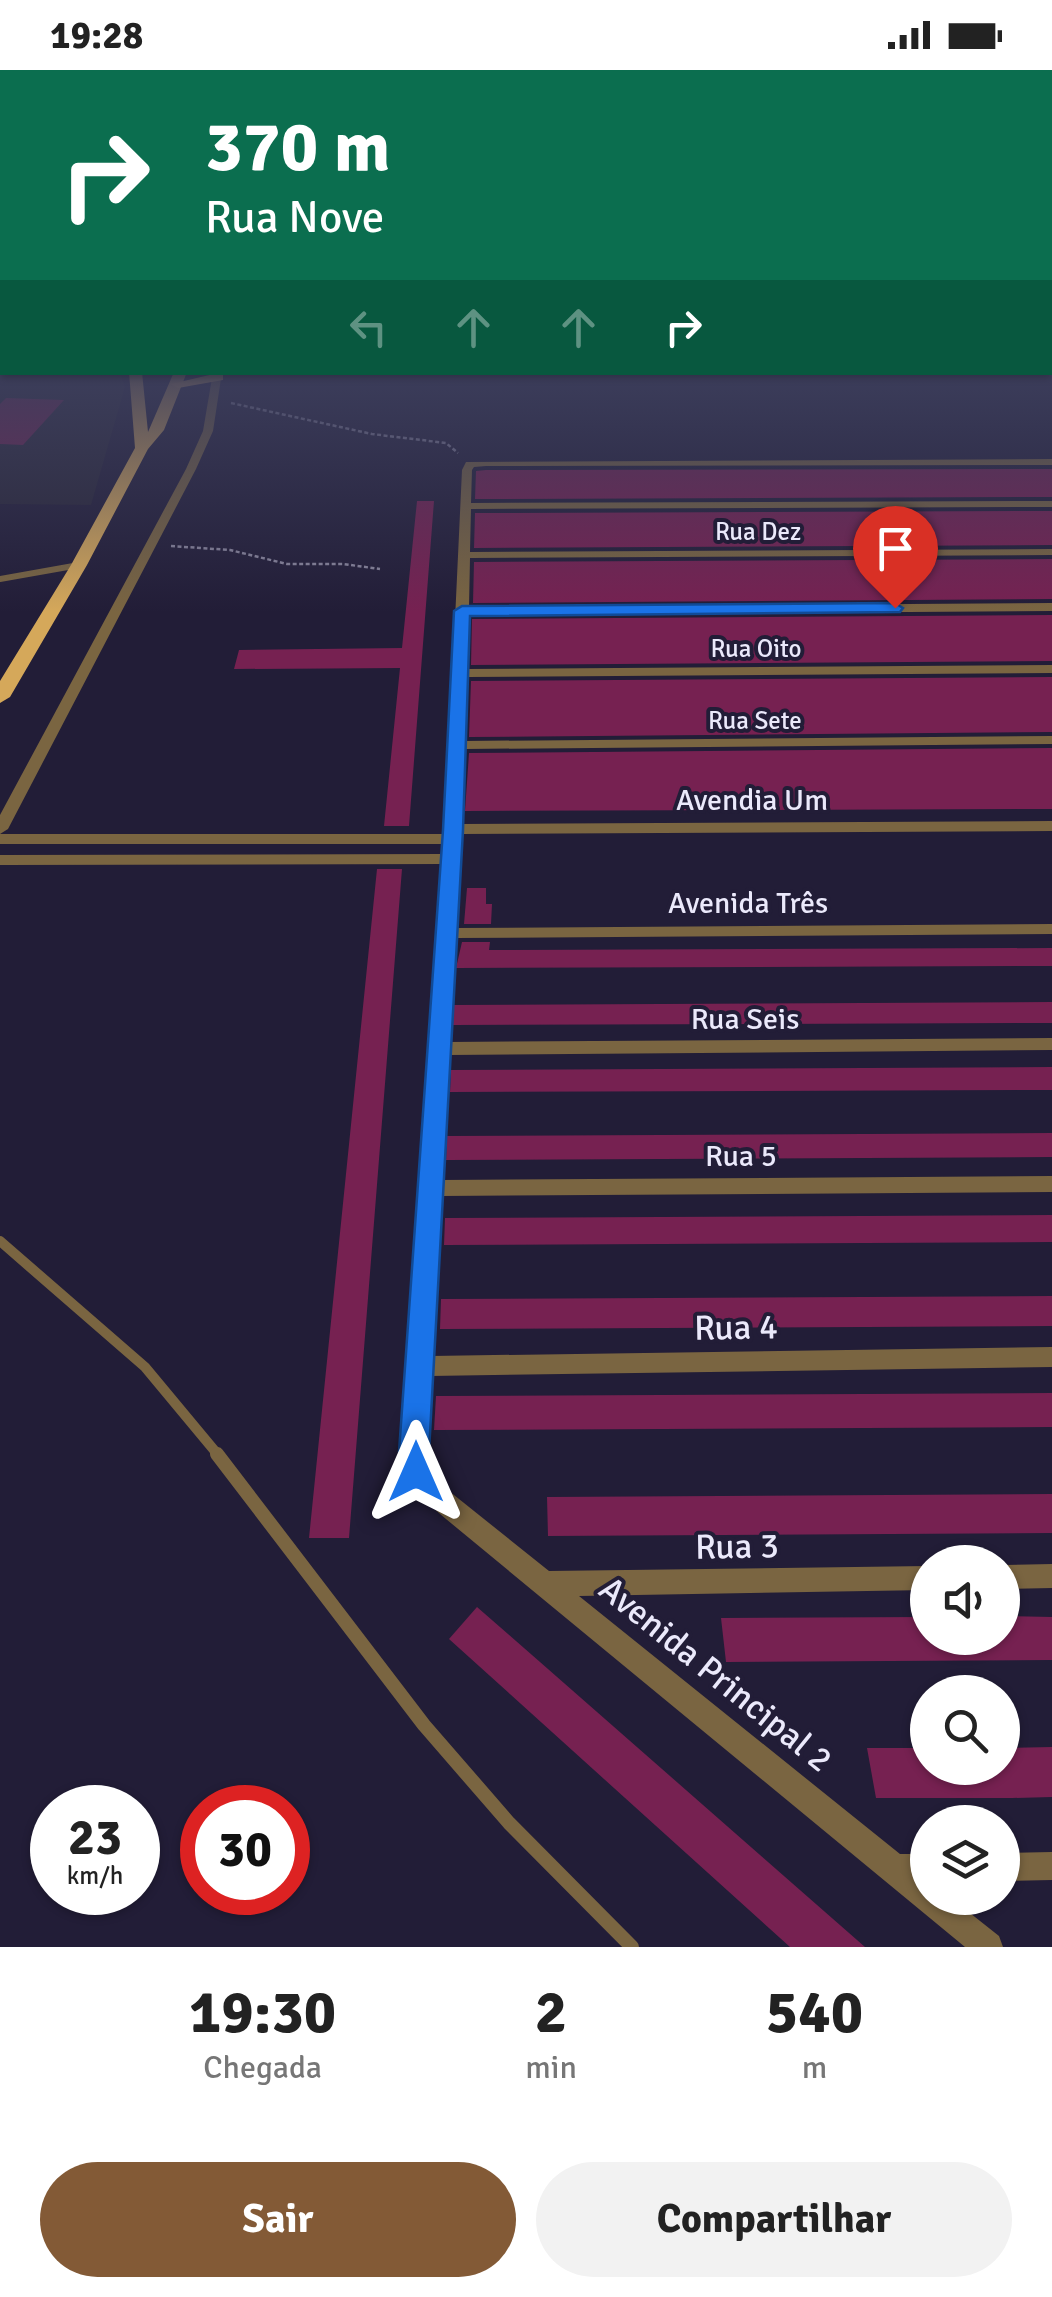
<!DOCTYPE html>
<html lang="pt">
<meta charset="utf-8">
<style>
body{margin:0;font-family:Signika,sans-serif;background:#f2f2f2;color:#222;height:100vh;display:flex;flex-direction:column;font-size:38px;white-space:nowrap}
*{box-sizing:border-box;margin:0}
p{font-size:32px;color:#767676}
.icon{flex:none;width:55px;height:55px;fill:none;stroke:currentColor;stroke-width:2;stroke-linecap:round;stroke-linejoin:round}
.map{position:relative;height:1877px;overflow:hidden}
.drawer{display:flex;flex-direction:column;background:#fff;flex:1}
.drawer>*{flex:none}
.top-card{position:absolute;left:0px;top:0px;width:1052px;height:305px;box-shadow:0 2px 8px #0004;background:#0b6e4f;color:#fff;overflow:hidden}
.controls{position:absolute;left:910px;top:1475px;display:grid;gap:20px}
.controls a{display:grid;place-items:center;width:110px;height:110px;border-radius:50%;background:#fff;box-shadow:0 2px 8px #0004;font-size:50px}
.speed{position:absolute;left:30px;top:1715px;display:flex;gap:20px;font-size:50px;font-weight:700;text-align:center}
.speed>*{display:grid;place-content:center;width:130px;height:130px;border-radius:50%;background:#fff;box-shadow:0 2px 8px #0004;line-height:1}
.speed small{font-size:25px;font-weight:400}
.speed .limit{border:15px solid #d22;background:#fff;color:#111}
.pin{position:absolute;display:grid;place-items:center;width:85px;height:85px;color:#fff;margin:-102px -42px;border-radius:50% 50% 50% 0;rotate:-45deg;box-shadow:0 0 10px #0007}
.pin .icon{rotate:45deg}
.me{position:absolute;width:110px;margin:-55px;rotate:0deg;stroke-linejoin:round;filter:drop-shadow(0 0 8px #0008)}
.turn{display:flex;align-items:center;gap:35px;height:210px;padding:0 40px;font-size:45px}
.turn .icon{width:130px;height:130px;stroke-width:2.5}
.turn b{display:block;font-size:70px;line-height:85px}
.lanes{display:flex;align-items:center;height:95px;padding:0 40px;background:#0003;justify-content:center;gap:50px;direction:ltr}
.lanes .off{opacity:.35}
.eta{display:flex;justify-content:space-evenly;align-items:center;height:170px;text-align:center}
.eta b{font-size:60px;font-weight:700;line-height:70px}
.primary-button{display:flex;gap:20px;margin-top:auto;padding:20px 40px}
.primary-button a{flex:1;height:115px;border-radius:60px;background:#835a36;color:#fff;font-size:40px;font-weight:700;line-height:115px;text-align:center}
.primary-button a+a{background:#f2f2f2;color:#222}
.status{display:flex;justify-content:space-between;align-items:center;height:70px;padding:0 50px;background:#fff;direction:ltr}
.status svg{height:28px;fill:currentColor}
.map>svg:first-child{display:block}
</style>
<div class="status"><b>19:28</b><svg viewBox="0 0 49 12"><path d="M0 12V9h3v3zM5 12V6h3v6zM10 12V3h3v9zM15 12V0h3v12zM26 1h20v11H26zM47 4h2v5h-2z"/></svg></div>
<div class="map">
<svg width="1052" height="1877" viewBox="0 0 1052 1877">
<rect width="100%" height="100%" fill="#221d37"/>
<path fill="#292637" d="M0,280L2,302L120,303L125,317L91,435L0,434Z"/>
<path fill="#762151" d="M6,328L64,330L23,375L0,374V334Z
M1052,399V427L475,429L476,401L486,400Z
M417,431H434L409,756H384L400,598L234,599L239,580L402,578Z
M1052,441V475L474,478L475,443Z
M1052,489V529L473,533L474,492Z
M1052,545V591L471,595L472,549Z
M1052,607V662L469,667L471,611Z
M1052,678V739L465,741L469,683Z
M377,799H402L349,1468H309Z
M467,818H486V834H492L491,854H464Z
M462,872H490L489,880L1052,878V896L456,898Z
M1052,932V953L453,955L454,935Z
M1052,997V1020L450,1022L451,1000Z
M1052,1063V1087L446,1090L447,1066Z
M1052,1145V1172L444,1175L445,1148Z
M1052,1226V1256L440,1259L441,1229Z
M1052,1323V1357L434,1360L436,1326Z
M1052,1424V1463L548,1466L547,1427Z
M477,1537L540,1592L865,1877H790L449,1569Z
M1002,1546L1052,1547V1590L726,1592L721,1548L928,1547V1568H1002Z
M1052,1677V1727L1012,1728H876L867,1678H928V1698H1002V1678Z"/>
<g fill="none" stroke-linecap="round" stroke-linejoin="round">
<path stroke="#8b879d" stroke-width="2.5" stroke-dasharray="4 2.5" stroke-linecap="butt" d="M231,333L372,364L446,373L458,383
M171,476L230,480L287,494H343L380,499"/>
<path stroke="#7a6541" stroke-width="6" d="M0,509L79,495"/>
<path stroke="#7a6541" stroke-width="10" d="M0,1171L145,1297L219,1386"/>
<path stroke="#7a6541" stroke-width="14" d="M217,1384L424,1655L509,1753L632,1877"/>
<path fill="#7a6541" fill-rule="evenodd" d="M213,302H222L213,361L196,399L8,759L0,764V745L186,399L203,361Z
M1052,389V395L486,396L474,397L472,400L471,433L1052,431V437L471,439L470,482L1052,479V485L470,488L469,537L1052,533V541L468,545L467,599L1052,595V603L467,607L465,671L1052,666V674L465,679L461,754L1052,751V761L460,764L455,858L1052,854V864L454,868L448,972L1052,968V980L448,985L441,1110L1052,1106V1122L440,1126L431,1286L1052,1277V1297L430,1306L426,1383L431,1401L449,1421L549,1501L928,1496V1520L579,1526L900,1784H928V1828H951L999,1866L1003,1877H965L446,1449C424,1430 406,1413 402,1383L443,794L0,795V785L443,784L444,774H0V764H445L462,400L466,392Z
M1052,1494V1518L1002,1519V1495Z
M1052,1782V1810L1002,1811V1783Z"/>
<path fill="#d5a85a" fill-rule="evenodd" d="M129,302H142L148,362L174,302H187L164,360L148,379L87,495L10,627L0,633V611L71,495L135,378Z"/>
<path fill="#e7b65e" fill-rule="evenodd" d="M218,303L223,304V310L178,318L171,314Z"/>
</g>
<linearGradient id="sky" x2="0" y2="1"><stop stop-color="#13101e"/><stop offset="0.52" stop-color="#3e405e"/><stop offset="1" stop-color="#3e405e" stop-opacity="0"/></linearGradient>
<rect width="1052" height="542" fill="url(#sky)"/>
<path fill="#1a73e8" stroke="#114b97" stroke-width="2.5" d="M895,533L903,538L900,542L470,546L463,760L429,1382L432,1402L427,1412L416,1416L406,1412L399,1382L443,760L454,541L462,536Z"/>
<g text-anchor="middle" stroke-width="8" stroke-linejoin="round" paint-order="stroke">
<g font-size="25" fill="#ebe9fb" stroke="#221d37">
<text x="758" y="470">Rua Dez</text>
<text x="756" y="587">Rua Oito</text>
<text x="755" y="659">Rua Sete</text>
</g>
<g font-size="30" fill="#ebe9fb" stroke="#221d37">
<text x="752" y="740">Avendia Um</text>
<text x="748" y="843">Avenida Três</text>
<text x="745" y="959">Rua Seis</text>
<text x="741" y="1096">Rua 5</text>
</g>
<g font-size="35" fill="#ebe9fb" stroke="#221d37">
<text transform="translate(736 1257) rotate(-1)" y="12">Rua 4</text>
<text transform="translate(737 1476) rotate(-1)" y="12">Rua 3</text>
<text transform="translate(716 1604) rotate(39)" y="12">Avenida Principal 2</text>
</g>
</g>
</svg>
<div class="controls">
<a><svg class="icon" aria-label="sound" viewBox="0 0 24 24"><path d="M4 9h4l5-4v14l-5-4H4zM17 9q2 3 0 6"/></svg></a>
<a><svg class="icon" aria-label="search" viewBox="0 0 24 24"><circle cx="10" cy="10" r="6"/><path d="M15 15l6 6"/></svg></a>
<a><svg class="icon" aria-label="layers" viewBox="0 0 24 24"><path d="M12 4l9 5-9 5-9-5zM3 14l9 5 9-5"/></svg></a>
</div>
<div class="speed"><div>23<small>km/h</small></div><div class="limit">30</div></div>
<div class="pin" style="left:895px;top:538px;background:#d93025"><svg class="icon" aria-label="arrive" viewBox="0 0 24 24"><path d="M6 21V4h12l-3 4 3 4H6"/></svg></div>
<svg class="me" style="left:416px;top:1402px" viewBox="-20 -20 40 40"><path d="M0-17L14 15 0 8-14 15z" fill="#1a73e8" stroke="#fff" stroke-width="4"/></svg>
<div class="top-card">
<div class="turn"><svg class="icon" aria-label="right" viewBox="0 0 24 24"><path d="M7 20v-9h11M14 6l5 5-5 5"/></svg><div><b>370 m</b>Rua Nove</div></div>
<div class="lanes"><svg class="icon off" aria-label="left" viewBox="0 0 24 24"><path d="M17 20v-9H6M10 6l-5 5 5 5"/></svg><svg class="icon off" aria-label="ahead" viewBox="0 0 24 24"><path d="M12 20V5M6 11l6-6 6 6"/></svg><svg class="icon off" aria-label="ahead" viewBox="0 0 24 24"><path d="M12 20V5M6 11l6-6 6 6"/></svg><svg class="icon" aria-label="right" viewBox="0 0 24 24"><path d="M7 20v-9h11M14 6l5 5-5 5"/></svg></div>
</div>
</div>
<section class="drawer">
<div class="eta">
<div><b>19:30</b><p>Chegada</p></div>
<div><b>2</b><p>min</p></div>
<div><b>540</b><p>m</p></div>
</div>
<div class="primary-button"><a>Sair</a><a>Compartilhar</a></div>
</section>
